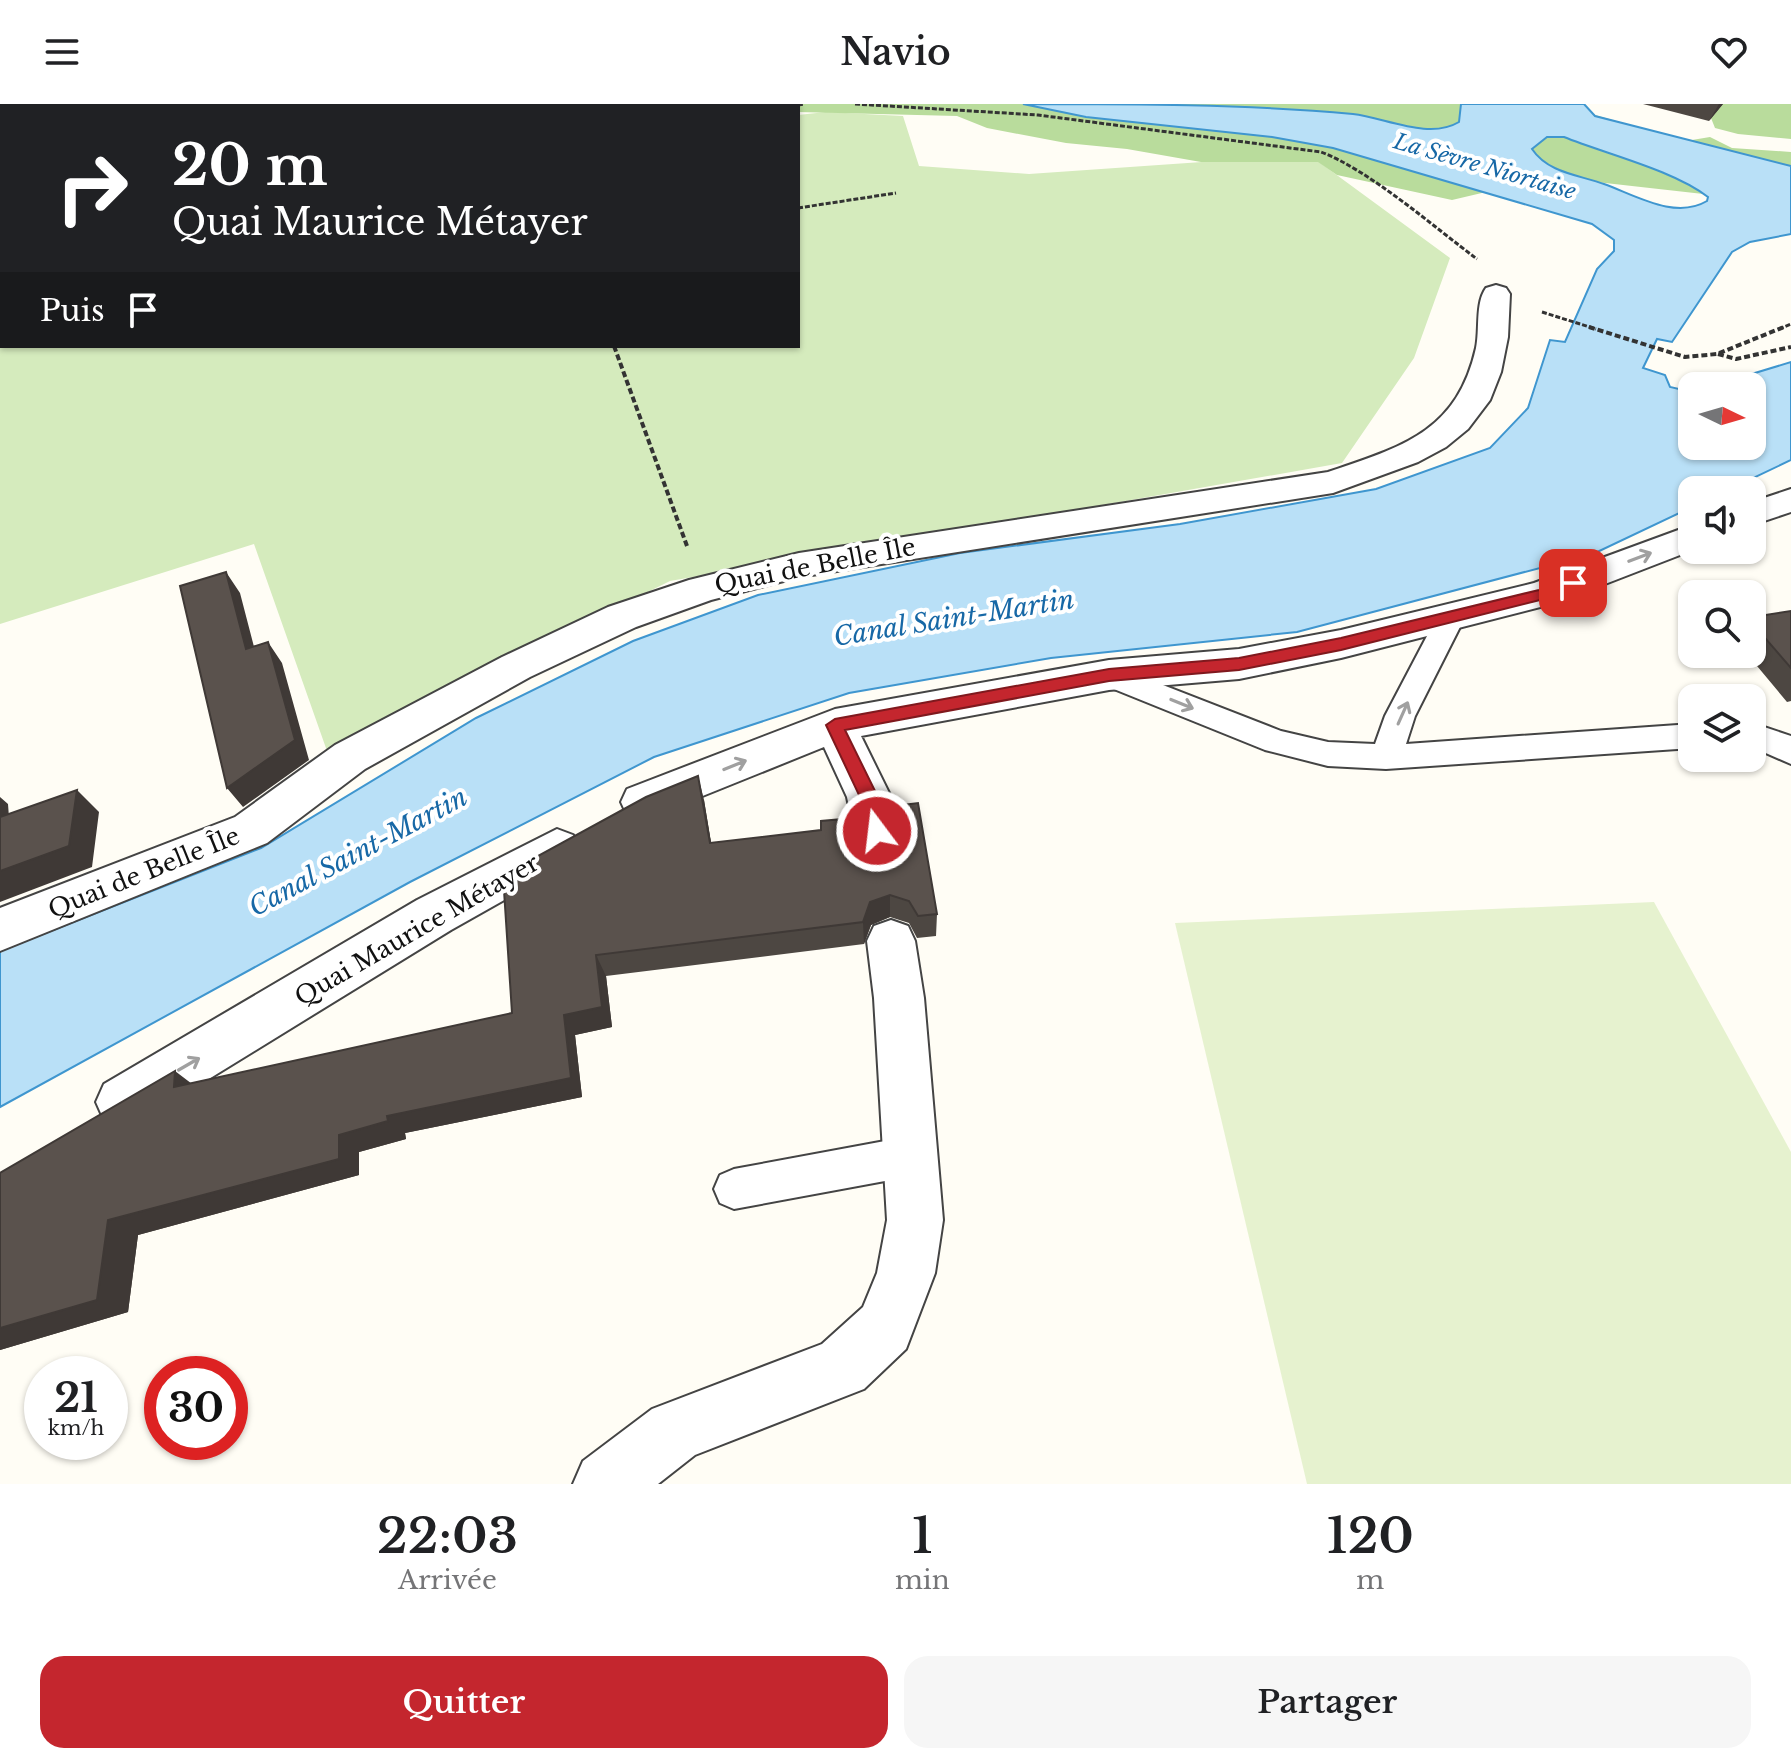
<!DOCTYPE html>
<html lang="fr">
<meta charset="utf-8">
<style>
body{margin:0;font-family:"Libre Baskerville",serif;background:#f6f6f6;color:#202124;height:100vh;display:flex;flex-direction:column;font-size:30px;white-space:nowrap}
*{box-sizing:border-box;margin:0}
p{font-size:26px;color:#757577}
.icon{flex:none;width:44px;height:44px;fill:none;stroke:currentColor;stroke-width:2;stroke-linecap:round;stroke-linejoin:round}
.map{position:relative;height:1380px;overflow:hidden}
.panel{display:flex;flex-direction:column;background:#fff;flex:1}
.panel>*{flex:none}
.top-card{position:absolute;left:0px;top:0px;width:800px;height:244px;box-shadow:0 2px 6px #0004;background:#202124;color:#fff;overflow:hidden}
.needle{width:52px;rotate:95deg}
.fabs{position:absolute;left:1678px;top:268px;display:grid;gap:16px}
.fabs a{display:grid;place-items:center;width:88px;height:88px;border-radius:16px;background:#fff;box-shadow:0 2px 6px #0004;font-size:40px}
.speed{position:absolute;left:24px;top:1252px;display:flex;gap:16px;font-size:40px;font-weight:700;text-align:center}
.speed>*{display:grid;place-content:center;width:104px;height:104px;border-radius:50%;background:#fff;box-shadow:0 2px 6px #0004;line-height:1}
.speed small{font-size:20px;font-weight:400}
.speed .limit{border:12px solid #d22;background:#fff;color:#111}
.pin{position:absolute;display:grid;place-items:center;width:68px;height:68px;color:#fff;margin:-34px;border-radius:16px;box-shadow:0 4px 12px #0006}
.me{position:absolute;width:88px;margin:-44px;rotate:345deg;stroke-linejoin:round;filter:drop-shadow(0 0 6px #0008)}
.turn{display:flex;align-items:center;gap:28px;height:168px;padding:0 40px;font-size:36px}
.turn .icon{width:104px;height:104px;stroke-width:2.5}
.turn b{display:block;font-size:56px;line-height:68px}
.then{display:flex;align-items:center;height:76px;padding:0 40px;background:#0003;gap:16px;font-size:30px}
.eta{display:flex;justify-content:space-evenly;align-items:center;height:136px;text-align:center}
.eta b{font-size:48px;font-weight:600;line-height:56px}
.cta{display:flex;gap:16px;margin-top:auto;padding:16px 40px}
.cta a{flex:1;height:92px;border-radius:24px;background:#c4262e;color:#fff;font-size:32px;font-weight:600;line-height:92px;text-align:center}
.cta a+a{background:#f6f6f6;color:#202124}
header{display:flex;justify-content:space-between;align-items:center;height:104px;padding:0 40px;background:#fff;font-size:36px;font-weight:600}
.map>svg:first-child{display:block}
</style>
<header><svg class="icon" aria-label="menu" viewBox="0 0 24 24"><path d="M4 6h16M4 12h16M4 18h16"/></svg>Navio<svg class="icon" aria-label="heart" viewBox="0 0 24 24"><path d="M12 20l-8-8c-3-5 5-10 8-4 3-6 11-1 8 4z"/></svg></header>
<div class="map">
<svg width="1791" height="1380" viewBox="0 0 1791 1380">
<rect width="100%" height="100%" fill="#fffdf5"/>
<path fill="#d5ebbd" d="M826,8L903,12L919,62L1029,70L1202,58H1319L1450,154L1414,254L1342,359L670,477L327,647L254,440L0,520V130L2,242H798V11Z"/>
<path fill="#b9dc9c" d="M0,0H1580L1595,11L1686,37L1710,33L1732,44L1791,48V90L1730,93L1525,70L1486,88L1452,96L1337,71L1318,58H1201L1127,45L1066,39L987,24L957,12L798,8V2H2L0,46Z
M1723,0H1791V35L1738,30L1715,24L1711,14Z"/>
<path fill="#e6f2cf" d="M1654,798L1791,1048V1380H1307L1175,819Z"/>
<path fill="#b9e0f7" stroke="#3f96cf" stroke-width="2" fill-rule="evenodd" d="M368,0H749L346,2Z
M1023,0C1133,0 1244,0 1353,10C1386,14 1429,36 1459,18L1461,0H1584L1595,12L1791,62V130L1750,138L1732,148L1672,238L1657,235L1643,264L1665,271L1670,283L1692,288V342H1752V282H1712L1791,258V356L1728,386H1692V403L1593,450L1297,528L1051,554L849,589L654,653L410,778L0,1003V847L261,744L476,614L633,537L758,491L960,449L1180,420L1376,385L1490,344L1528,304L1550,236L1565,238L1597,165L1614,147V136L1592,120L1333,44L1272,33L1086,13ZM1547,33H1564C1606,50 1673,66 1708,93L1707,97C1675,116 1635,91 1604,80C1579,71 1548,69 1532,45Z"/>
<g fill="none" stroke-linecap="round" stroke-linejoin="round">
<defs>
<path id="service" d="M1451,503L1461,506L1465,513L1415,612L1406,640L1692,620V644L1386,665L1328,662L1265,646L1099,579L1094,571L1099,563L1109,560L1281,627L1328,638L1375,640L1385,612L1437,513L1441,506Z
M1752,619L1791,632V660L1752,643Z
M912,1032L926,1038L932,1052L926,1066L912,1072L734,1105L720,1099L714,1085L720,1071L734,1065Z"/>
<path id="minor" d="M1496,181L1506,184L1510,190L1508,233L1501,268L1490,296L1468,325L1446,343L1418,358L1333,389L799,473L711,496L636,523L530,573L365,665L267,739L0,847V804L235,713L335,641L502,553L608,503L689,476L799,449L1328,368C1402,343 1457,328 1476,244C1480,226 1475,199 1486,184Z
M1791,385V408L1752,421V398Z
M1692,421L1693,446L1556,499L1341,554L1239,575L1109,586L861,632L891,693L900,727L893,740L877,745L861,740L854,727L847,693L824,643L643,716L627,711L621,698L627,685L835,605L1109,556L1239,545L1341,526L1534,479Z
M557,725L573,731L580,744L573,757L451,826L142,1016L123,1024L104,1016L96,998L104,980L417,796Z
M891,816L908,822L915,837L924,894L943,1116L935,1169L906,1245L864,1285L695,1351L658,1380H573L583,1357L652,1305L822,1240L863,1203L877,1169L887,1116L874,894L867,837L874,822Z"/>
</defs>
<use href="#service" stroke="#444" stroke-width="4"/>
<use href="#minor" stroke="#444" stroke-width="4"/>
<path stroke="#333" stroke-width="3" stroke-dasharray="5 2" stroke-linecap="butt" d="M855,0L1038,11L1321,48C1369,66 1434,123 1477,155
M791,2L804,0
M798,104L896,89
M1542,208L1596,225
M1779,225L1791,220"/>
<path stroke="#333" stroke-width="4" stroke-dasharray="6 3" stroke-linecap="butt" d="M1589,223L1685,253L1717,250L1784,223
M614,242L687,442
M1718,250L1736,255L1791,243"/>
<use href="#service" fill="#fff" fill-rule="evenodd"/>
<use href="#minor" fill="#fff" fill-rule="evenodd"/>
</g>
<path fill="#4d4742" d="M1643,0H1723L1709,17Z
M1791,507V597L1787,598L1747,550H1752V513Z
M704,696L711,739L821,726L859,719L937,810L936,832L917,834L909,819L890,813L871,821L864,840L606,872L612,923L575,931L582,993L405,1029L406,1035L359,1048V1071L138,1131L128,1208L0,1246V1069L192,979L512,909Z"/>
<path fill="#3f3936" d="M1719,0H1723L1709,17Z
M226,468L240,489L260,566L246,545Z
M268,538L282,559L309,656L243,703L227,684Z
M698,672L704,696L715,762L710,739Z
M77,686L99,708L92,763L0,798V767Z
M0,693L8,700L11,740L0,730Z
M890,791V813L871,821L864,840L863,818L870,798Z
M596,851L606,872L612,923L575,931L582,993L405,1029L406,1035L359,1048V1071L138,1131L128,1208L0,1246V1224L108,1116L387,1012L564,911Z
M175,967L200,986L174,983Z"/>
<path fill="#5a524d" stroke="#3f3936" stroke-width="2" d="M226,468L246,545L268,538L295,636L227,684L180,482Z
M1791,507V564L1752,519V513Z
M698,672L710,739L821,726V717L854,714L853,711L859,719L877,724L896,718L903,701L918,699L937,810L918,812L909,797L890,791L870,798L863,818L596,851L602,903L564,911L571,974L387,1012L388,1017L339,1031V1055L108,1116L97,1196L0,1224V1069L175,967L174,983L512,909L503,771L646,693Z
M77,686L69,742L0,767V713Z"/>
<defs><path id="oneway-shaft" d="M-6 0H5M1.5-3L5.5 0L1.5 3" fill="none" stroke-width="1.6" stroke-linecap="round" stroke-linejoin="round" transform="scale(2)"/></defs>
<g stroke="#a0a0a0">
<use href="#oneway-shaft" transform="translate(1640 453) rotate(-21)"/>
<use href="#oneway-shaft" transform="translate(1182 600) rotate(22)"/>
<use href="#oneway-shaft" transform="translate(1403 609) rotate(-66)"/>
<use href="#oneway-shaft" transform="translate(735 661) rotate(-22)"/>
<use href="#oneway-shaft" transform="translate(189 960) rotate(-30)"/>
</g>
<path fill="#c4262e" stroke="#7f191e" stroke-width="2" d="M1573,474L1580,479L1578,483L1548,494L1341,546L1239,566L1109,577L845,626L878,693L886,727L884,733H870L860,693L826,621L835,615L1109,565L1239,554L1341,534L1539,486Z"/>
<g text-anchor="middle" stroke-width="8" stroke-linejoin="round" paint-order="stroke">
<g font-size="22" font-style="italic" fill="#1768a6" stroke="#fff">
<text transform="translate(1485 62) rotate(16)" y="8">La Sèvre Niortaise</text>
</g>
<g font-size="24" fill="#111" stroke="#fff">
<text transform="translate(815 462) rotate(-11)" y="8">Quai de Belle Île</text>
<text transform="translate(144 769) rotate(-22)" y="8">Quai de Belle Île</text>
<text transform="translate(417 826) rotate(-30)" y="8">Quai Maurice Métayer</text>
</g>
<g font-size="26" font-style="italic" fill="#1768a6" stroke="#fff">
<text transform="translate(954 514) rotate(-9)" y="9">Canal Saint-Martin</text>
<text transform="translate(358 748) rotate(-28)" y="9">Canal Saint-Martin</text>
</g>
</g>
</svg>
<div class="fabs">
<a><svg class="needle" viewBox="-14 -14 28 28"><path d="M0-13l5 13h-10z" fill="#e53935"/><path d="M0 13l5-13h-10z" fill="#757577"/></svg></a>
<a><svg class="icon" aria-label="sound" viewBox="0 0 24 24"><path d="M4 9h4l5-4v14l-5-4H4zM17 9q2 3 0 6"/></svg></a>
<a><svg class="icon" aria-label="search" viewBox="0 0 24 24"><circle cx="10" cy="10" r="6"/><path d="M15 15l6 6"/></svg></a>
<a><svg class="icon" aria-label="layers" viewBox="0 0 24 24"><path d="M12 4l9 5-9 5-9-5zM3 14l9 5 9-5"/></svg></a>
</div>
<div class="speed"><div>21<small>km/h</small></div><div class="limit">30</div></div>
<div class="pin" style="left:1573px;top:479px;background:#d93025"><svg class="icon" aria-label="arrive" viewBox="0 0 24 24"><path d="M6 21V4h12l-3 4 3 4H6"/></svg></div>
<svg class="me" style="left:877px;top:727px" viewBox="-20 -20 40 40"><circle r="17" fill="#c4262e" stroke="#fff" stroke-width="3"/><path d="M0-11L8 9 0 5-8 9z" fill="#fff"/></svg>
<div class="top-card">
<div class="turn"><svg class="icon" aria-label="right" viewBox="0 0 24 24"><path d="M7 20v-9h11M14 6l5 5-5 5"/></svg><div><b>20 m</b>Quai Maurice Métayer</div></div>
<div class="then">Puis<svg class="icon" aria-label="arrive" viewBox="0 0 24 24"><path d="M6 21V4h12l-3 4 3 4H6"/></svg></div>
</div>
</div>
<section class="panel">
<div class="eta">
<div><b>22:03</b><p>Arrivée</p></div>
<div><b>1</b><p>min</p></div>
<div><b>120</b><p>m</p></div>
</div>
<div class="cta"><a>Quitter</a><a>Partager</a></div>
</section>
